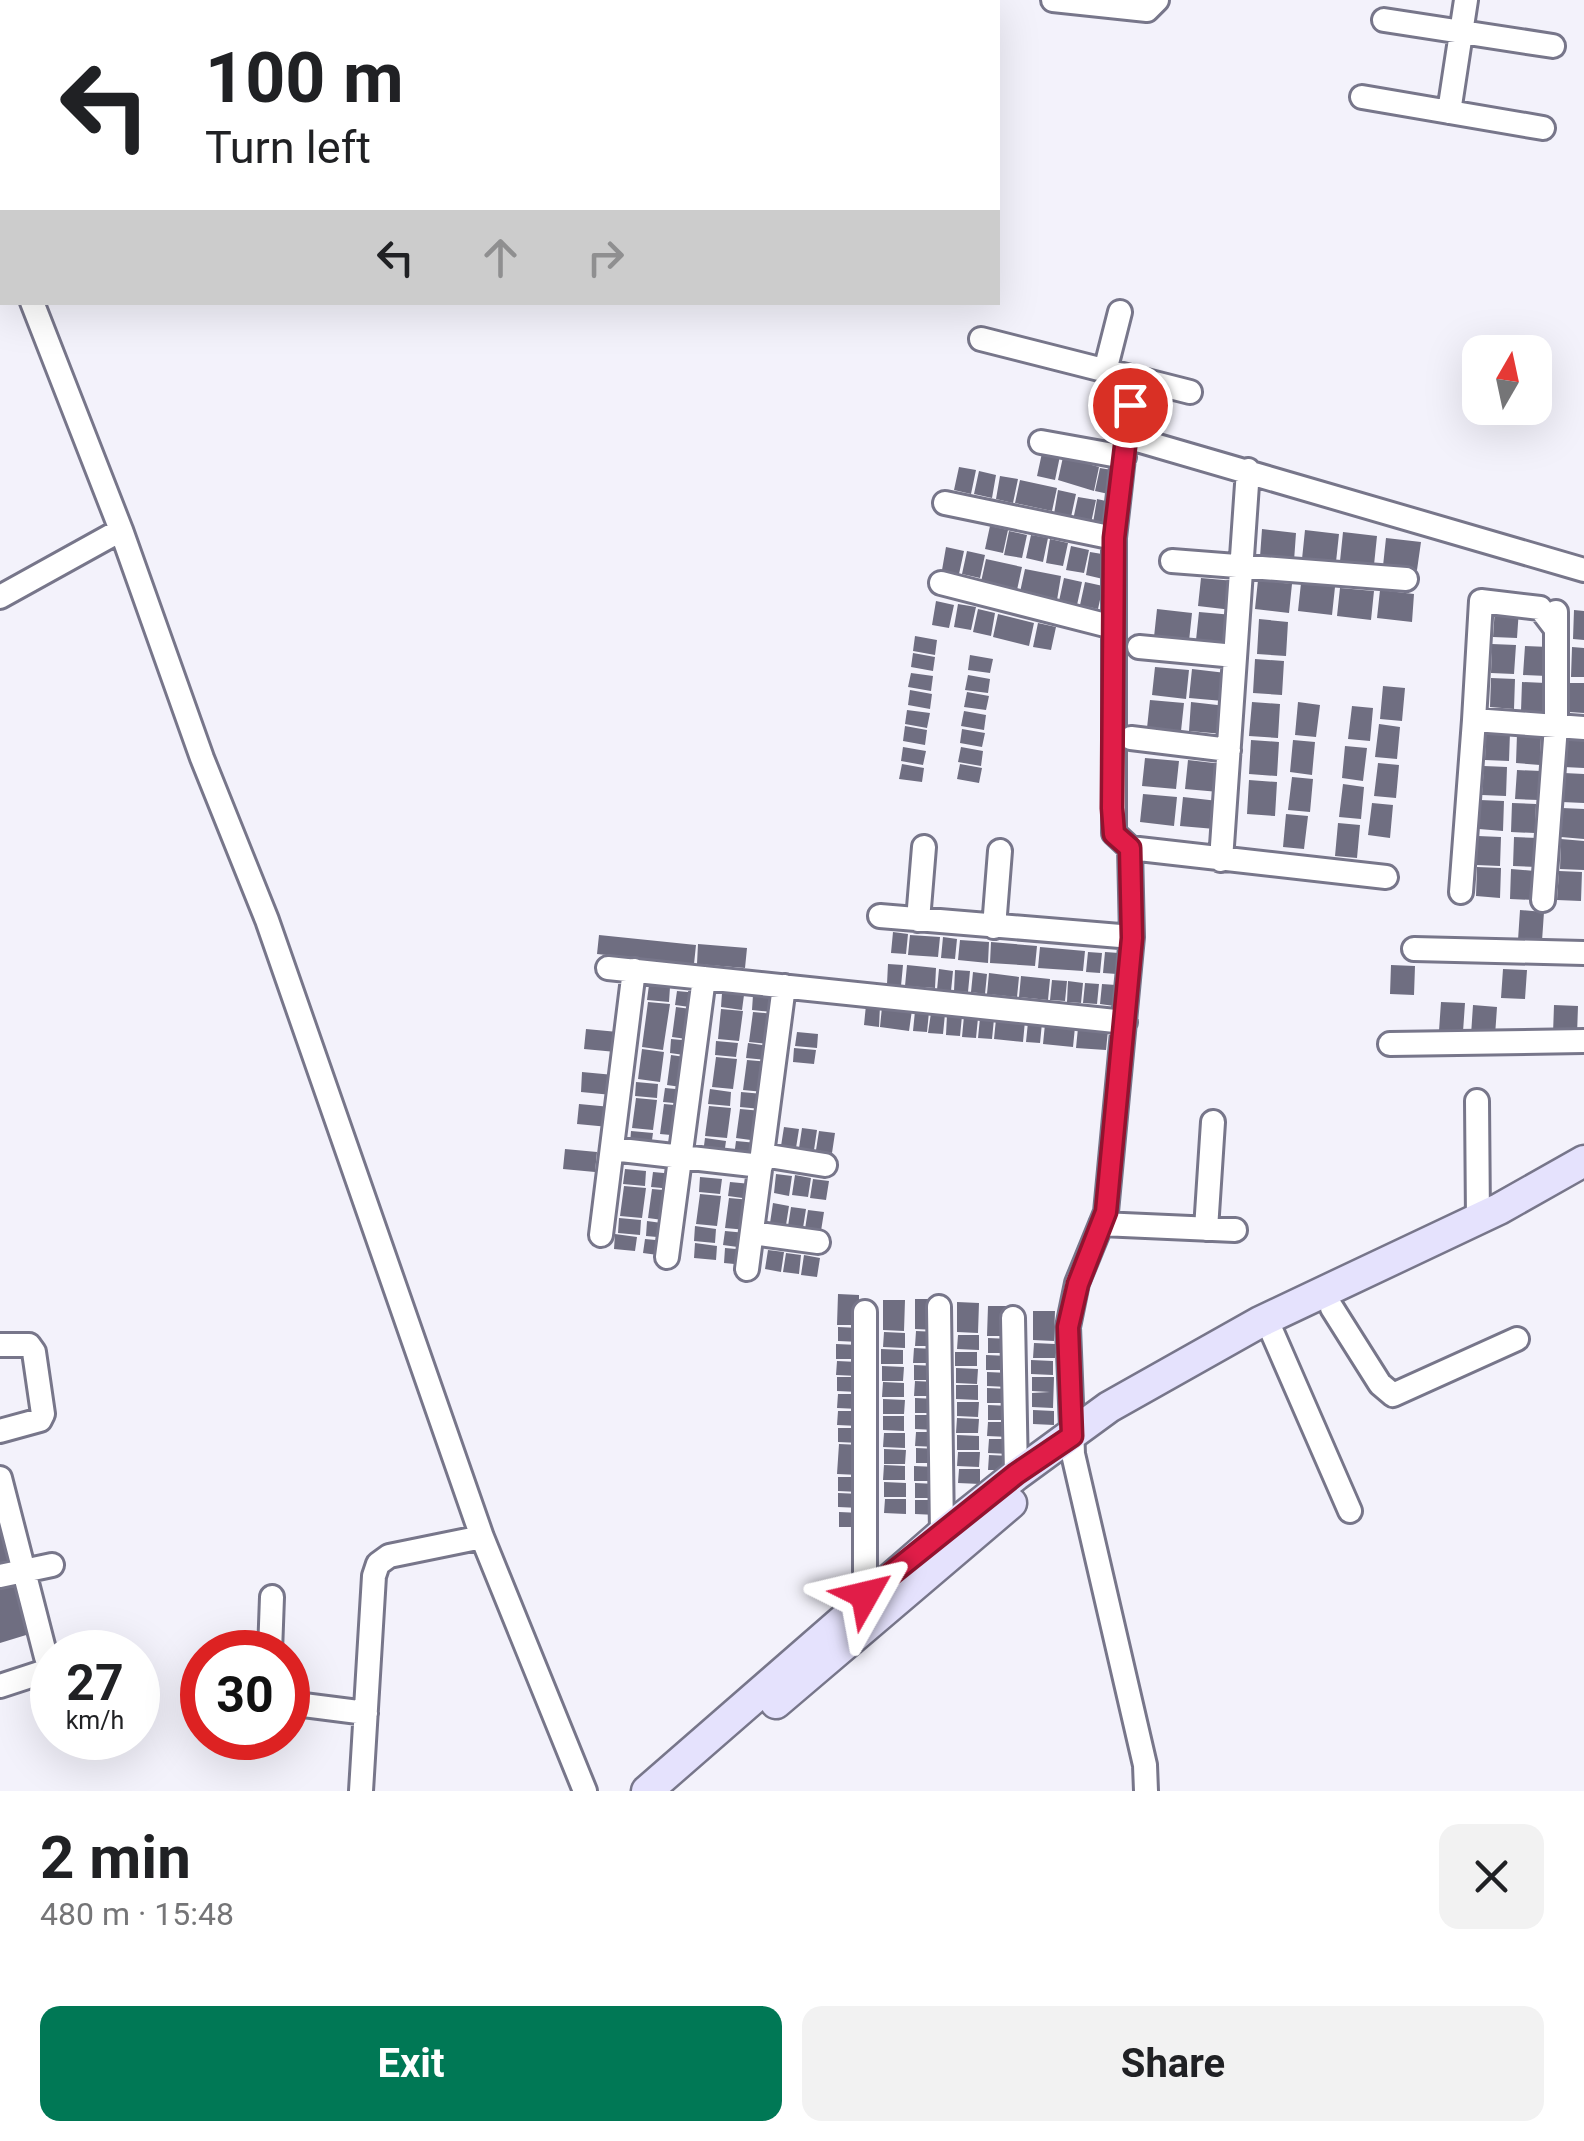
<!DOCTYPE html>
<meta charset="utf-8">
<style>
body{margin:0;font-family:Roboto,sans-serif;background:#f2f2f2;color:#202124;height:100vh;display:flex;flex-direction:column;font-size:38px;white-space:nowrap}
*{box-sizing:border-box;margin:0}
p{font-size:32px;color:#757577}
.icon{flex:none;width:55px;height:55px;fill:none;stroke:currentColor;stroke-width:2;stroke-linecap:round;stroke-linejoin:round}
.map{position:relative;height:1791px;overflow:hidden}
.drawer{display:flex;flex-direction:column;background:#fff;flex:1}
.drawer>*{flex:none}
.top-card{position:absolute;left:0px;top:0px;width:1000px;height:305px;box-shadow:0 10px 40px #0002;background:#fff;color:#202124;overflow:hidden}
.needle{width:65px;rotate:9deg}
.controls{position:absolute;left:1462px;top:335px;display:grid;gap:20px}
.controls a{display:grid;place-items:center;width:90px;height:90px;border-radius:20px;background:#fff;box-shadow:0 10px 40px #0002;font-size:50px}
.speed{position:absolute;left:30px;top:1630px;display:flex;gap:20px;font-size:50px;font-weight:700;text-align:center}
.speed>*{display:grid;place-content:center;width:130px;height:130px;border-radius:50%;background:#fff;box-shadow:0 10px 40px #0002;line-height:1}
.speed small{font-size:25px;font-weight:400}
.speed .limit{border:15px solid #d22;background:#fff;color:#111}
.pin{position:absolute;display:grid;place-items:center;width:85px;height:85px;color:#fff;margin:-42px;border:5px solid #fff;border-radius:50%;box-shadow:0 2px 10px #0007}
.me{position:absolute;width:110px;margin:-55px;rotate:53deg;stroke-linejoin:round;filter:drop-shadow(0 0 8px #0008)}
.turn{display:flex;align-items:center;gap:35px;height:210px;padding:0 40px;font-size:45px}
.turn .icon{width:130px;height:130px;stroke-width:2.5}
.turn b{display:block;font-size:70px;line-height:85px}
.lanes{display:flex;align-items:center;height:95px;padding:0 40px;background:#0003;justify-content:center;gap:50px;direction:ltr}
.lanes .off{opacity:.35}
.round{display:grid;place-items:center;flex:none;width:105px;height:105px;border-radius:20px;background:#f2f2f2}
.headline{display:flex;align-items:center;justify-content:space-between;height:170px;padding:0 40px}
h1{font-size:60px;font-weight:700;line-height:75px}
.action{display:flex;gap:20px;margin-top:auto;padding:20px 40px}
.action a{flex:1;height:115px;border-radius:20px;background:#007855;color:#fff;font-size:40px;font-weight:700;line-height:115px;text-align:center}
.action a+a{background:#f2f2f2;color:#202124}
.map>svg:first-child{display:block}
</style>
<div class="map">
<svg width="1584" height="1791" viewBox="0 0 1584 1791">
<rect width="100%" height="100%" fill="#f3f2fb"/>
<path fill="#6f6e81" d="M1042,453L1060,456L1055,480L1037,476Z
M1063,457L1099,467L1094,491L1058,480Z
M959,467L976,470L971,494L954,490Z
M1100,468L1118,471L1113,495L1095,491Z
M979,471L996,475L992,498L974,494Z
M1000,476L1018,479L1013,503L996,499Z
M1020,480L1057,488L1052,511L1015,503Z
M1058,490L1076,494L1071,517L1054,514Z
M1078,497L1096,500L1091,523L1073,520Z
M1097,499L1115,503L1110,526L1093,523Z
M990,526L1008,530L1003,553L985,549Z
M1262,529L1296,533L1294,561L1260,557Z
M1305,530L1339,534L1336,562L1302,559Z
M1009,531L1027,535L1022,558L1004,555Z
M1343,532L1377,536L1374,565L1340,561Z
M1031,535L1048,538L1043,562L1026,558Z
M1386,538L1421,542L1417,570L1383,566Z
M1050,539L1068,543L1063,566L1046,563Z
M1071,546L1089,550L1084,573L1066,570Z
M946,547L964,551L959,574L942,570Z
M967,551L985,555L980,578L962,574Z
M1090,552L1108,555L1103,579L1086,575Z
M986,559L1022,567L1017,590L981,582Z
M1025,569L1061,576L1057,600L1020,592Z
M1064,578L1082,582L1077,605L1059,601Z
M1201,578L1235,581L1232,610L1198,606Z
M1258,580L1292,584L1289,613L1255,609Z
M1085,582L1103,586L1098,609L1080,605Z
M1301,583L1335,587L1332,615L1298,611Z
M1340,588L1374,591L1371,620L1337,616Z
M1380,590L1414,594L1412,622L1377,618Z
M936,601L954,605L949,628L932,625Z
M958,604L976,607L971,630L954,627Z
M1495,608L1519,609L1517,638L1493,637Z
M978,609L995,613L991,636L973,632Z
M1157,609L1192,613L1189,641L1154,637Z
M1574,610L1584,611V640L1573,639Z
M1199,612L1233,615L1230,644L1196,640Z
M998,614L1034,623L1029,646L993,637Z
M1259,619L1288,622L1286,656L1257,654Z
M1038,623L1056,627L1051,650L1033,647Z
M915,636L937,640L935,655L913,651Z
M1492,644L1516,645L1514,674L1491,673Z
M1525,646L1549,647L1547,676L1523,675Z
M1572,647L1584,648V677H1571Z
M913,653L935,657L933,671L911,667Z
M970,655L993,659L990,673L968,670Z
M1255,659L1284,661L1282,695L1253,693Z
M1155,667L1189,670L1186,699L1152,695Z
M1192,669L1226,673L1223,701L1189,698Z
M911,673L933,676L931,691L908,687Z
M968,675L990,679L988,693L965,690Z
M1491,678L1515,679L1514,709L1490,707Z
M1522,682L1546,683L1544,713L1521,711Z
M1570,683H1584V713L1569,712Z
M1383,686L1405,688L1402,721L1380,719Z
M910,690L932,694L930,709L908,705Z
M967,692L989,696L986,710L964,707Z
M1150,700L1184,703L1181,731L1147,728Z
M1191,702L1226,706L1223,734L1189,731Z
M1252,702L1280,704L1278,738L1249,736Z
M1298,702L1320,705L1316,737L1295,735Z
M1352,706L1373,708L1370,741L1348,739Z
M907,710L930,713L927,728L905,724Z
M964,711L986,715L984,730L961,726Z
M1379,724L1400,727L1397,759L1375,757Z
M905,726L927,730L925,745L903,741Z
M962,729L985,733L982,747L960,743Z
M1486,731L1510,732L1509,761L1485,760Z
M1517,734L1541,736L1540,765L1516,763Z
M1566,738L1584,739V768L1564,767Z
M1251,740L1279,742L1277,776L1249,774Z
M1293,740L1315,742L1312,775L1290,772Z
M1345,746L1367,748L1363,781L1342,778Z
M903,747L926,751L923,765L901,761Z
M961,747L983,751L981,766L958,762Z
M1145,758L1179,761L1176,789L1142,786Z
M1188,760L1222,764L1219,792L1185,789Z
M1378,763L1399,765L1396,798L1374,796Z
M902,764L924,768L922,782L899,779Z
M960,764L982,768L979,783L957,779Z
M1484,766L1507,767L1506,796L1482,795Z
M1517,770L1541,771L1539,800L1515,799Z
M1564,773L1584,774V803L1562,802Z
M1292,777L1313,779L1310,812L1288,810Z
M1249,780L1277,782L1275,816L1247,814Z
M1343,784L1364,787L1361,819L1339,817Z
M1143,794L1177,797L1174,826L1140,822Z
M1183,797L1218,801L1215,829L1180,826Z
M1480,800L1504,801L1503,831L1479,829Z
M1372,803L1393,805L1390,838L1368,835Z
M1512,803L1536,804L1535,833L1511,832Z
M1562,808L1584,809V839L1561,837Z
M1286,814L1308,816L1304,849L1283,847Z
M1338,823L1360,825L1357,858L1335,856Z
M1478,836L1501,837L1500,866L1476,865Z
M1514,837L1538,838L1537,867L1513,866Z
M1561,839L1584,841V870L1560,869Z
M1477,867L1501,868L1500,898L1476,896Z
M1511,869L1535,871L1534,900L1510,899Z
M1559,871L1582,872L1581,901L1557,900Z
M1520,910L1544,912L1542,941L1518,940Z
M893,932L908,934L906,954L891,953Z
M599,935L696,945L694,964L597,954Z
M910,935L940,937L938,957L908,955Z
M943,937L957,939L955,959L941,958Z
M960,940L989,942L988,963L958,960Z
M991,942L1037,946L1035,966L990,963Z
M698,944L747,948L745,968L697,964Z
M1040,947L1085,951L1083,971L1038,968Z
M1088,952L1102,953L1100,973L1086,972Z
M1105,952L1119,953L1117,974L1103,973Z
M888,964L903,965L901,986L887,984Z
M907,965L936,968L935,988L905,986Z
M1391,965L1415,966L1414,995L1390,994Z
M939,969L953,971L951,991L937,990Z
M1503,969L1527,970L1525,999L1501,998Z
M955,970L970,971L968,992L954,991Z
M973,972L987,974L985,994L971,992Z
M989,973L1019,977L1017,997L987,994Z
M1021,976L1050,979L1048,1000L1019,997Z
M1052,980L1067,981L1065,1001L1050,1000Z
M1068,981L1083,983L1081,1003L1067,1002Z
M1085,983L1099,984L1097,1004L1083,1003Z
M1102,984L1116,985L1114,1006L1100,1004Z
M649,985L670,987L669,1002L647,1000Z
M677,991L698,993L697,1008L675,1005Z
M722,993L744,995L742,1010L721,1007Z
M753,995L775,998L773,1012L752,1010Z
M648,1002L670,1004L663,1050L642,1047Z
M1441,1002L1465,1003L1463,1032L1439,1031Z
M866,1005L880,1006L879,1027L864,1025Z
M1473,1005L1497,1007L1495,1036L1471,1035Z
M1554,1005L1578,1006L1577,1035L1553,1034Z
M676,1007L698,1010L694,1040L672,1037Z
M882,1007L912,1010L909,1031L880,1027Z
M721,1009L743,1011L739,1041L718,1039Z
M915,1011L929,1012L927,1032L913,1031Z
M753,1012L774,1014L770,1044L749,1042Z
M931,1013L945,1014L943,1034L928,1033Z
M947,1015L962,1016L960,1036L946,1035Z
M964,1016L978,1018L976,1038L962,1037Z
M980,1018L994,1019L992,1039L978,1038Z
M996,1019L1025,1021L1023,1042L994,1039Z
M1028,1022L1042,1023L1040,1043L1026,1042Z
M1045,1024L1075,1027L1073,1047L1043,1044Z
M1078,1028L1108,1030L1106,1050L1076,1048Z
M586,1029L618,1032L616,1052L584,1049Z
M797,1032L818,1034L817,1048L795,1046Z
M671,1039L693,1041L691,1056L670,1053Z
M716,1041L738,1043L736,1057L715,1055Z
M748,1043L769,1046L768,1060L746,1058Z
M794,1048L816,1050L814,1064L793,1062Z
M642,1049L664,1052L660,1082L638,1079Z
M671,1055L692,1058L688,1088L667,1085Z
M716,1057L737,1059L733,1089L712,1087Z
M747,1060L768,1062L765,1092L743,1090Z
M582,1072L614,1075L612,1095L581,1092Z
M636,1082L658,1084L657,1098L635,1096Z
M665,1088L686,1090L685,1104L663,1102Z
M710,1089L731,1092L730,1106L708,1104Z
M741,1092L763,1094L761,1109L740,1107Z
M636,1098L657,1100L653,1130L632,1128Z
M579,1104L611,1107L609,1127L577,1124Z
M664,1104L685,1106L682,1136L660,1134Z
M709,1106L731,1108L727,1138L705,1136Z
M740,1109L762,1111L758,1141L736,1138Z
M784,1127L799,1129L796,1148L781,1146Z
M802,1128L817,1130L814,1150L799,1148Z
M631,1131L653,1133L651,1147L630,1145Z
M819,1131L835,1133L832,1153L816,1150Z
M705,1138L726,1141L724,1155L703,1153Z
M736,1141L757,1143L756,1158L734,1156Z
M565,1149L597,1152L595,1172L563,1169Z
M625,1169L646,1171L645,1186L623,1184Z
M653,1172L674,1174L673,1189L651,1187Z
M776,1174L792,1176L789,1196L774,1193Z
M795,1175L811,1178L808,1197L792,1195Z
M700,1177L722,1179L720,1194L699,1192Z
M813,1179L829,1181L826,1200L810,1198Z
M730,1182L751,1184L750,1199L728,1196Z
M624,1186L646,1188L642,1218L620,1216Z
M652,1189L674,1191L670,1221L648,1218Z
M700,1194L721,1196L717,1226L696,1224Z
M729,1198L751,1200L747,1230L725,1228Z
M773,1203L789,1206L786,1225L770,1223Z
M791,1207L806,1209L803,1228L788,1226Z
M808,1210L824,1212L821,1231L805,1229Z
M619,1218L641,1220L640,1235L618,1233Z
M647,1221L669,1224L668,1238L646,1236Z
M695,1226L716,1229L715,1243L694,1241Z
M725,1231L746,1233L745,1248L723,1245Z
M615,1234L637,1237L635,1251L614,1249Z
M645,1239L666,1241L665,1256L643,1253Z
M695,1243L717,1246L716,1260L694,1258Z
M725,1248L747,1250L745,1265L724,1263Z
M768,1250L784,1252L781,1272L765,1269Z
M786,1253L801,1255L799,1274L783,1272Z
M804,1255L820,1258L817,1277L801,1275Z
M838,1294L859,1295V1325H837Z
M915,1299H937L936,1330L915,1329Z
M883,1300H905L904,1331L883,1330Z
M957,1302L979,1303L978,1333L957,1332Z
M988,1306H1010L1009,1336H987Z
M1033,1311H1055L1054,1341L1033,1340Z
M838,1327L860,1328V1342L838,1341Z
M916,1331L937,1332V1346H915Z
M884,1332L905,1333V1348L883,1347Z
M958,1335H979V1350L957,1349Z
M988,1338L1010,1339V1353H988Z
M1034,1343L1055,1344V1358H1033Z
M836,1344L858,1345L857,1359H836Z
M914,1348L935,1349V1363H913Z
M881,1349L903,1350V1364H881Z
M955,1352H977V1366H955Z
M986,1355L1008,1356V1370H986Z
M1031,1360L1053,1361V1375L1031,1374Z
M837,1361L858,1362V1376L836,1375Z
M914,1365L936,1366L935,1380H914Z
M882,1366L904,1367L903,1381H882Z
M956,1368L978,1369L977,1384L956,1383Z
M987,1372L1009,1373L1008,1387L987,1386Z
M837,1377H859L858,1392L837,1391Z
M1032,1377H1054L1053,1408L1032,1407V1393L1050,1392L1032,1391Z
M915,1381L936,1382V1396H914Z
M883,1382L904,1383V1397H882Z
M956,1385H978V1400L956,1399Z
M987,1388L1009,1389L1008,1403H987Z
M838,1394H860L859,1409L837,1408Z
M915,1398L937,1399V1413H915Z
M883,1399L905,1400L904,1414H883Z
M957,1402H979L978,1417L957,1416Z
M988,1405L1010,1406L1009,1420H988Z
M1033,1410L1054,1411V1425L1033,1424Z
M838,1411H859V1426L837,1425Z
M915,1415H936V1430L915,1429Z
M883,1416H904V1431L883,1430Z
M957,1418L979,1419L978,1433H956Z
M988,1422H1009V1437L987,1436Z
M838,1428H860V1443L838,1442Z
M916,1432H937V1447L915,1446Z
M884,1433H905V1448L883,1447Z
M957,1435L979,1436V1450H957Z
M989,1439H1010V1454L988,1453Z
M839,1444L860,1445L859,1475L837,1474Z
M916,1448L938,1449L937,1463H916Z
M884,1449L906,1450L905,1464H884Z
M958,1452H980L979,1467L957,1466Z
M989,1455L1010,1456V1470H988Z
M884,1465L905,1466V1480H883Z
M914,1466L936,1467L935,1481H914Z
M959,1469H980V1484L958,1483Z
M838,1477H860L859,1492L838,1491Z
M884,1482L906,1483V1497H884Z
M915,1483L936,1484V1498H915Z
M838,1493L860,1494V1508L838,1507Z
M885,1499H906V1514L884,1513Z
M915,1500H937V1515L915,1514Z
M0,1510L16,1562L0,1567Z
M839,1512L861,1513V1527H839Z
M18,1575L36,1632L0,1643V1580Z"/>
<g fill="none" stroke-linecap="round" stroke-linejoin="round">
<defs>
<path id="street" d="M1053,0L1147,10L1157,0
M1384,20L1553,46
M1362,97L1543,128
M1449,112L1466,0
M0,222L2,228
M32,302L121,530L202,758L267,920L482,1537L585,1791
M981,339L1190,392
M1105,371L1120,312
M1132,378L1114,538V833L1130,848L1386,877
M1127,437L1584,570
M1041,442L1124,457
M945,503L1114,538
M1172,561L1406,579
M941,583L1113,627
M0,597L121,530
M1139,647L1235,656
M1474,720L1481,601L1540,608L1556,629
M1131,738L1229,750
M1130,848L1132,937L1106,1212L1077,1283L1068,1327L1073,1454L1145,1765L1146,1791
M1221,860L1248,470
M1461,892L1474,720L1584,728
M1543,900L1556,726V612
M880,916L1132,937
M918,920L924,847
M994,927L1000,851
M1414,949L1584,953
M608,968L1125,1022
M1390,1044L1584,1041
M1477,1101L1478,1220
M612,1149L761,1166
M763,1155L825,1165
M1101,1224L1235,1230
M1206,1229L1213,1122
M752,1233L818,1242
M601,1235L634,970
M667,1257L704,978
M747,1269L784,986
M939,1307L942,1534
M1332,1308L1380,1384L1393,1395L1517,1339
M865,1312V1595L876,1608
M1013,1318L1016,1475
M1272,1332L1350,1511
M0,1345H29L34,1352L43,1414L40,1420L0,1431
M0,1478L46,1657
M0,1576L52,1565
M270,1652L272,1597
M0,1686L52,1669
M288,1703L366,1713
M361,1791L374,1576L378,1564L389,1556L482,1537"/>
<path id="secondary" d="M776,1703L1011,1503
M647,1791L942,1534L1016,1475L1109,1407L1260,1322L1499,1209L1584,1161"/>
</defs>
<use href="#street" stroke="#77768a" stroke-width="28"/>
<use href="#secondary" stroke="#77768a" stroke-width="35"/>
<use href="#street" stroke="#fff" stroke-width="22"/>
<use href="#secondary" stroke="#e5e2fd" stroke-width="30"/>
</g>
<g fill="none" stroke-linecap="round" stroke-linejoin="round">
<defs>
<path id="route" d="M865,1595L1016,1474L1072,1436L1068,1327L1078,1284L1106,1212L1132,938L1130,848L1114,834L1112,808L1114,538L1130,405"/>
</defs>
<use href="#route" stroke="#92132f" stroke-width="25"/>
<use href="#route" stroke="#e11d48" stroke-width="18"/>
</g>
</svg>
<div class="controls">
<a><svg class="needle" viewBox="-14 -14 28 28"><path d="M0-13l5 13h-10z" fill="#e53935"/><path d="M0 13l5-13h-10z" fill="#757577"/></svg></a>
</div>
<div class="speed"><div>27<small>km/h</small></div><div class="limit">30</div></div>
<div class="pin" style="left:1130px;top:405px;background:#d93025"><svg class="icon" aria-label="arrive" viewBox="0 0 24 24"><path d="M6 21V4h12l-3 4 3 4H6"/></svg></div>
<svg class="me" style="left:865px;top:1595px" viewBox="-20 -20 40 40"><path d="M0-17L14 15 0 8-14 15z" fill="#e11d48" stroke="#fff" stroke-width="4"/></svg>
<div class="top-card">
<div class="turn"><svg class="icon" aria-label="left" viewBox="0 0 24 24"><path d="M17 20v-9H6M10 6l-5 5 5 5"/></svg><div><b>100 m</b>Turn left</div></div>
<div class="lanes"><svg class="icon" aria-label="left" viewBox="0 0 24 24"><path d="M17 20v-9H6M10 6l-5 5 5 5"/></svg><svg class="icon off" aria-label="ahead" viewBox="0 0 24 24"><path d="M12 20V5M6 11l6-6 6 6"/></svg><svg class="icon off" aria-label="right" viewBox="0 0 24 24"><path d="M7 20v-9h11M14 6l5 5-5 5"/></svg></div>
</div>
</div>
<section class="drawer">
<div class="headline"><div><h1>2 min</h1><p>480 m · 15:48</p></div><a class="round"><svg class="icon" aria-label="close" viewBox="0 0 24 24"><path d="M6 6l12 12M18 6L6 18"/></svg></a></div>
<div class="action"><a>Exit</a><a>Share</a></div>
</section>
